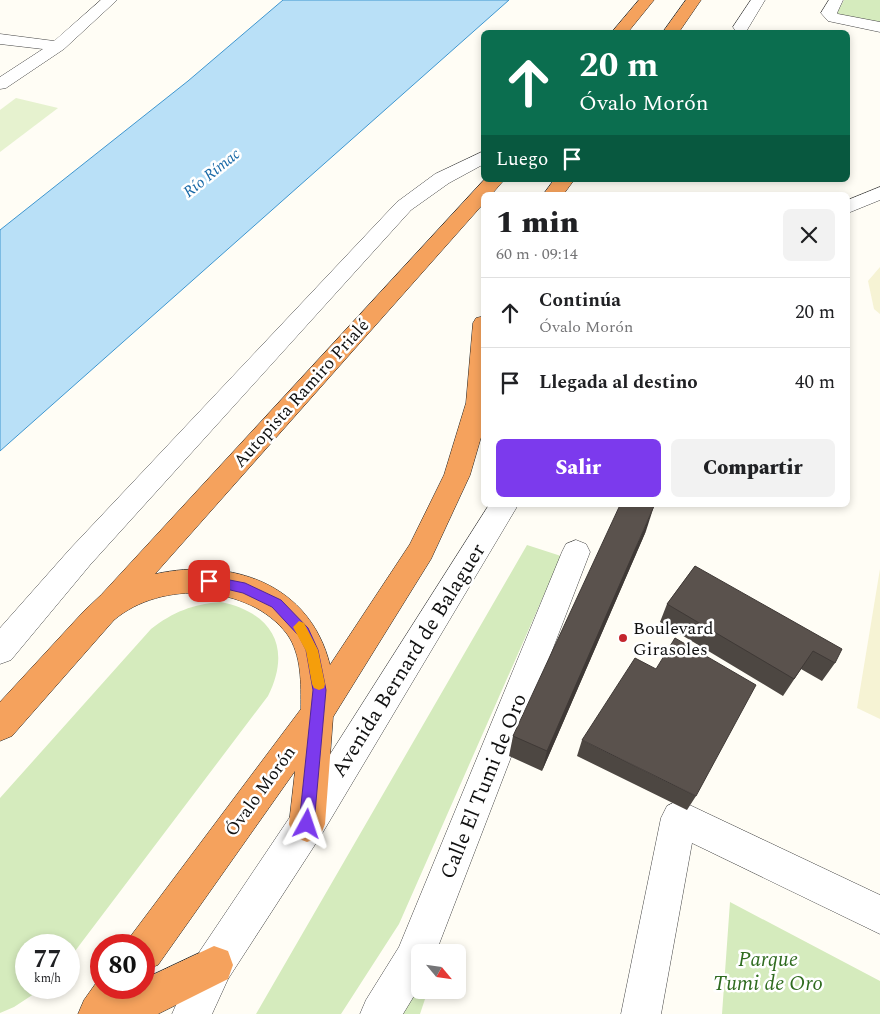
<!DOCTYPE html>
<html lang="es">
<meta charset="utf-8">
<style>
body{margin:0;font-family:Spectral,serif;background:#f2f2f2;color:#202124;height:100vh;display:flex;flex-direction:column;font-size:19px;white-space:nowrap}
*{box-sizing:border-box;margin:0}
p{font-size:16px;color:#757577}
.icon{flex:none;width:28px;height:28px;fill:none;stroke:currentColor;stroke-width:2;stroke-linecap:round;stroke-linejoin:round}
.map{position:relative;flex:1;overflow:hidden}
.panel{position:absolute;left:481px;top:192px;width:369px;height:315px;display:flex;flex-direction:column;background:#fff;border-radius:8px;box-shadow:0 2px 8px #0003}
.panel>*{flex:none}
.guide{position:absolute;left:481px;top:30px;width:369px;height:152px;border-radius:8px;box-shadow:0 2px 8px #0003;background:#0b6e4f;color:#fff;overflow:hidden}
.needle{width:32px;rotate:119deg}
.fabs{position:absolute;left:411px;top:944px;display:grid;gap:10px}
.fabs a{display:grid;place-items:center;width:55px;height:55px;border-radius:8px;background:#fff;box-shadow:0 2px 8px #0003;font-size:25px}
.speed{position:absolute;left:15px;top:934px;display:flex;gap:10px;font-size:25px;font-weight:700;text-align:center}
.speed>*{display:grid;place-content:center;width:65px;height:65px;border-radius:50%;background:#fff;box-shadow:0 2px 8px #0003;line-height:1}
.speed small{font-size:12px;font-weight:400}
.speed .limit{border:8px solid #d22;background:#fff;color:#111}
.pin{position:absolute;display:grid;place-items:center;width:42px;height:42px;color:#fff;margin:-21px;border-radius:10px;box-shadow:0 2px 8px #0006}
.me{position:absolute;width:55px;margin:-28px;rotate:5deg;stroke-linejoin:round;filter:drop-shadow(0 0 4px #0008)}
.turn{display:flex;align-items:center;gap:18px;height:105px;padding:0 15px;font-size:22px}
.turn .icon{width:65px;height:65px;stroke-width:2.5}
.turn b{display:block;font-size:35px;line-height:42px}
.then{display:flex;align-items:center;height:48px;padding:0 15px;background:#0003;gap:10px;font-size:19px}
.round{display:grid;place-items:center;flex:none;width:52px;height:52px;border-radius:8px;background:#f2f2f2}
.summary{display:flex;align-items:center;justify-content:space-between;height:85px;padding:0 15px}
h1{font-size:30px;font-weight:800;line-height:38px}
.primary-button{display:flex;gap:10px;margin-top:auto;padding:10px 15px}
.primary-button a{flex:1;height:58px;border-radius:8px;background:#7c3aed;color:#fff;font-size:20px;font-weight:800;line-height:58px;text-align:center}
.primary-button a+a{background:#f2f2f2;color:#202124}
ul{padding:0;list-style:none}
li{display:flex;align-items:center;gap:15px;height:70px;padding:0 15px;border-top:1px solid #e0e0e0}
li div{flex:1}
li b{display:block;font-size:19px}
li em{font-style:normal}
.map>svg:first-child{display:block}
</style>
<div class="map">
<svg width="880" height="1014" viewBox="0 0 880 1014">
<rect width="100%" height="100%" fill="#fffdf5"/>
<path fill="#f6f3d4" d="M880,267V314L874,309L868,281Z
M880,569V719L857,708Z"/>
<path fill="#d5ebbd" d="M844,0H880V23L839,15L837,13Z
M527,545L561,556L399,924L341,1014H256Z
M221,602C273,613 292,648 268,696L69,959V945H26V988H43L14,1007L0,1013V798L151,629C173,612 193,604 221,602Z
M730,902L880,981V1014H722Z
M420,969V990H428L420,1014H399Z"/>
<path fill="#e6f2cf" d="M16,98L58,108L0,152V110Z"/>
<path fill="#b9e0f7" stroke="#3f96cf" d="M283,0H509L0,451V230L188,81Z"/>
<g fill="none" stroke-linecap="round" stroke-linejoin="round">
<defs>
<path id="minor" d="M101,0H117L64,49L6,88L0,89V77L43,49L0,44V34L54,41Z
M751,0H765L747,30H735L733,27Z
M829,0H843L837,13L838,14L880,22V32L828,21L821,13Z
M484,151V164L449,183L411,210L90,565L11,660L0,664V628L70,549L397,202L435,174Z
M880,187V200L848,213V200Z
M489,505H518L320,837L228,979L212,1014H172L200,951L294,811Z
M576,540L586,544L590,552L436,952H420V986L403,1014H360L366,1000L399,947L562,552L566,544Z
M679,800L880,895V934L692,843L661,1014H621L661,818L667,806Z"/>
<path id="highway" d="M639,0H654L628,32H612Z
M686,0H701L679,32H663Z
M484,180H504L491,195H484V203L155,574C232,557 310,584 330,665L410,544L444,475L466,403L473,323L476,318L484,316V427L470,475L431,559L333,717L325,824L320,837L307,842L294,837L289,824L295,771L158,965L144,970V945H127L130,937L301,709C301,684 302,655 287,634C249,584 161,580 114,620L12,736L0,741V702L84,611L101,595Z
M554,180H574L563,195H543Z
M214,946L228,951L233,965L228,979L158,1014H78L84,1000L101,976V988H144V979Z"/>
</defs>
<use href="#minor" stroke="#444" stroke-width="1"/>
<use href="#highway" stroke="#222" stroke-width="1"/>
<use href="#minor" fill="#fff" fill-rule="evenodd"/>
<use href="#highway" fill="#f5a25d" fill-rule="evenodd"/>
</g>
<path fill="#4d4742" d="M646,531L542,771L509,756L513,736Z
M695,566L835,663L822,681L801,669L783,696L660,622L667,604Z
M582,740L696,796L687,810L577,756Z"/>
<path fill="#3f3936" d="M654,506L646,531L542,771L547,751Z"/>
<path fill="#5a524d" stroke="#3f3936" d="M620,505L654,506L547,751L513,736Z
M695,566L842,649L835,663L813,651L794,679L667,604Z
M675,638L756,685L696,796L582,740L635,658L656,669Z"/>
<path fill="#7c3aed" stroke="#51269a" d="M209,576L245,583L281,600L308,628L318,650L326,690L314,824L312,829L307,831L301,829L299,824L313,690L306,650L299,636L272,607L243,593L205,584L203,581L205,577Z"/>
<path fill="#f59e0b" d="M299,621L304,623L318,650L325,684L324,688L319,690L314,688L312,684L306,651L293,627Z"/>
<circle fill="#c4262e" stroke="#fff" stroke-width="2" cx="623" cy="638" r="5"/>
<g text-anchor="middle" stroke-width="5" stroke-linejoin="round" paint-order="stroke">
<g font-size="16" font-style="italic" fill="#1768a6" stroke="#fff">
<text transform="translate(211 172) rotate(-39)" y="6">Río Rímac</text>
</g>
<g font-size="18" fill="#111" stroke="#fff">
<text transform="translate(301 393) rotate(-48)" y="6">Autopista Ramiro Prialé</text>
<text transform="translate(260 791) rotate(-54)" y="6">Óvalo Morón</text>
</g>
<g font-size="18" fill="#111" stroke="#fff" text-anchor="start">
<text x="633" y="634">Boulevard<tspan x="633" dy="21">Girasoles</tspan></text>
</g>
<g font-size="21" fill="#111" stroke="#fff">
<text transform="translate(408 660) rotate(-58)" y="7">Avenida Bernard de Balaguer</text>
<text transform="translate(483 786) rotate(-68)" y="7">Calle El Tumi de Oro</text>
</g>
<g font-size="21" font-style="italic" fill="#2f6b1f" stroke="#fff">
<text x="768" y="966">Parque<tspan x="768" dy="24">Tumi de Oro</tspan></text>
</g>
</g>
</svg>
<div class="fabs">
<a><svg class="needle" viewBox="-14 -14 28 28"><path d="M0-13l5 13h-10z" fill="#e53935"/><path d="M0 13l5-13h-10z" fill="#757577"/></svg></a>
</div>
<div class="speed"><div>77<small>km/h</small></div><div class="limit">80</div></div>
<div class="pin" style="left:209px;top:581px;background:#d93025"><svg class="icon" aria-label="arrive" viewBox="0 0 24 24"><path d="M6 21V4h12l-3 4 3 4H6"/></svg></div>
<svg class="me" style="left:307px;top:824px" viewBox="-20 -20 40 40"><path d="M0-17L14 15 0 8-14 15z" fill="#7c3aed" stroke="#fff" stroke-width="4"/></svg>
<div class="guide">
<div class="turn"><svg class="icon" aria-label="ahead" viewBox="0 0 24 24"><path d="M12 20V5M6 11l6-6 6 6"/></svg><div><b>20 m</b>Óvalo Morón</div></div>
<div class="then">Luego<svg class="icon" aria-label="arrive" viewBox="0 0 24 24"><path d="M6 21V4h12l-3 4 3 4H6"/></svg></div>
</div>
<section class="panel">
<div class="summary"><div><h1>1 min</h1><p>60 m · 09:14</p></div><a class="round"><svg class="icon" aria-label="close" viewBox="0 0 24 24"><path d="M6 6l12 12M18 6L6 18"/></svg></a></div>
<ul>
<li><svg class="icon" aria-label="ahead" viewBox="0 0 24 24"><path d="M12 20V5M6 11l6-6 6 6"/></svg><div><b>Continúa</b><p>Óvalo Morón</p></div><em>20 m</em></li>
<li><svg class="icon" aria-label="arrive" viewBox="0 0 24 24"><path d="M6 21V4h12l-3 4 3 4H6"/></svg><div><b>Llegada al destino</b></div><em>40 m</em></li>
</ul>
<div class="primary-button"><a>Salir</a><a>Compartir</a></div>
</section>
</div>
